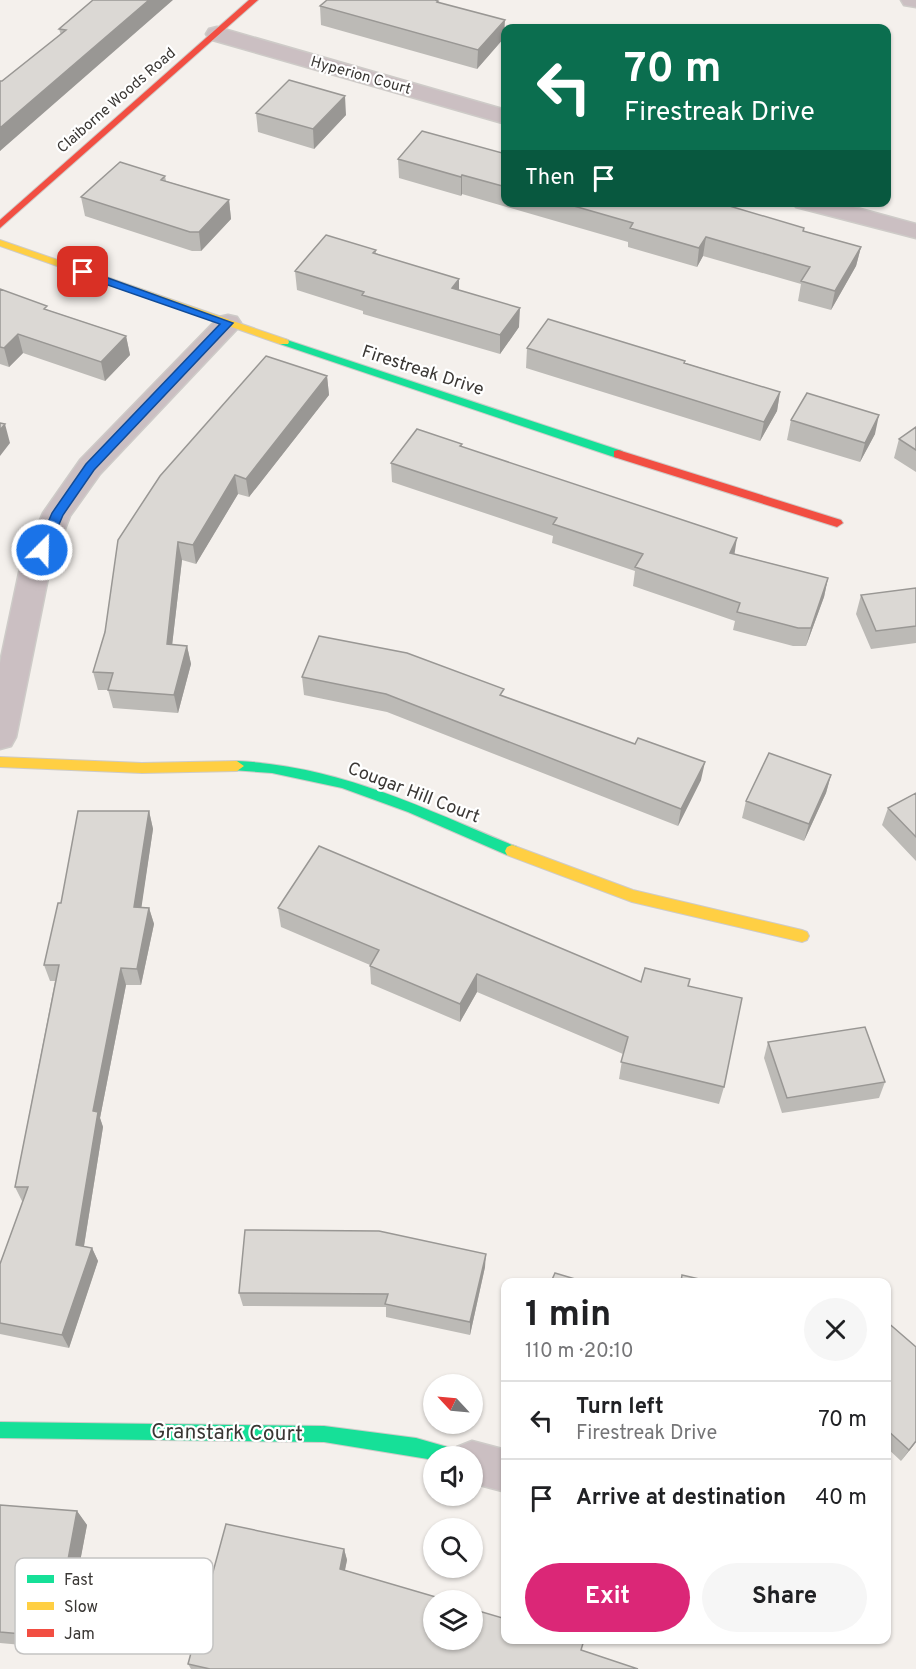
<!DOCTYPE html>
<meta charset="utf-8">
<style>
body{margin:0;font-family:Overpass,sans-serif;background:#f6f6f6;color:#202124;height:100vh;display:flex;flex-direction:column;font-size:22px;white-space:nowrap}
*{box-sizing:border-box;margin:0}
p{font-size:20px;color:#757577}
.icon{flex:none;width:33px;height:33px;fill:none;stroke:currentColor;stroke-width:2;stroke-linecap:round;stroke-linejoin:round}
.map{position:relative;flex:1;overflow:hidden}
.details{position:absolute;left:501px;top:1278px;width:390px;height:366px;display:flex;flex-direction:column;background:#fff;border-radius:12px;box-shadow:0 2px 4px #0004}
.details>*{flex:none}
.banner{position:absolute;left:501px;top:24px;width:390px;height:183px;border-radius:12px;box-shadow:0 2px 4px #0004;background:#0b6e4f;color:#fff;overflow:hidden}
.needle{width:39px;rotate:296deg}
.buttons{position:absolute;left:423px;top:1374px;display:grid;gap:12px}
.buttons a{display:grid;place-items:center;width:60px;height:60px;border-radius:50%;background:#fff;box-shadow:0 2px 4px #0004;font-size:30px}
.pin{position:absolute;display:grid;place-items:center;width:51px;height:51px;color:#fff;margin:-26px;border-radius:12px;box-shadow:0 3px 9px #0006}
.me{position:absolute;width:66px;margin:-33px;rotate:23deg;stroke-linejoin:round;filter:drop-shadow(0 0 4px #0008)}
.turn{display:flex;align-items:center;gap:21px;height:126px;padding:0 24px;font-size:27px}
.turn .icon{width:78px;height:78px;stroke-width:2.5}
.turn b{display:block;font-size:42px;line-height:51px}
.then{display:flex;align-items:center;height:57px;padding:0 24px;background:#0003;gap:12px;font-size:22px}
.round{display:grid;place-items:center;flex:none;width:63px;height:63px;border-radius:32px;background:#f6f6f6}
.head{display:flex;align-items:center;justify-content:space-between;height:102px;padding:0 24px}
h1{font-size:36px;font-weight:700;line-height:45px}
.primary-button{display:flex;gap:12px;margin-top:auto;padding:12px 24px}
.primary-button a{flex:1;height:69px;border-radius:36px;background:#db2777;color:#fff;font-size:24px;font-weight:700;line-height:69px;text-align:center}
.primary-button a+a{background:#f6f6f6;color:#202124}
ul{padding:0;list-style:none}
li{display:flex;align-items:center;gap:18px;height:78px;padding:0 24px;border-top:2px solid #e0e0e0}
li div{flex:1}
li b{display:block;font-size:22px}
li em{font-style:normal}
.map>svg:first-child{display:block}
</style>
<div class="map">
<svg width="916" height="1669" viewBox="0 0 916 1669">
<rect width="100%" height="100%" fill="#f4f0ec"/>
<g fill="none" stroke-linecap="round" stroke-linejoin="round">
<defs>
<path id="street" d="M901,0H916V7L904,5Z
M217,27L506,110V124L209,39L206,34L209,29Z
M793,202H835L916,224V238L796,207Z
M228,315L237,317L241,323L237,329L100,474L70,516L50,568L16,737L11,746L0,749V663L20,568L43,513L80,460L219,317Z
M472,1441L506,1450V1492L472,1483V1456H453L457,1447Z"/>
<path id="fast" d="M284,339L622,451L624,454L618,458L614,457L280,344L279,342Z
M237,761C340,766 423,808 517,847L519,851L517,855H507L408,812L342,788L272,773L232,770L230,766Z
M0,1422L324,1426L416,1438L458,1450L461,1456H434V1460L324,1442L0,1438Z"/>
<path id="slow" d="M0,240L288,340L289,342L288,344H280L0,246Z
M0,757L142,763L237,761L244,766L237,771L142,773L0,767Z
M512,845L633,890L802,930L807,932L809,936L807,940L802,942L632,902L507,855L505,851L507,847Z"/>
<path id="jam" d="M249,0H258L0,228V220Z
M618,450L841,520L843,523L837,527L614,457V451Z"/>
</defs>
<use href="#street" stroke="#cecbc8" stroke-width="3"/>
<use href="#fast" stroke="#cecbc8" stroke-width="2"/>
<use href="#slow" stroke="#cecbc8" stroke-width="2"/>
<use href="#jam" stroke="#cecbc8" stroke-width="2"/>
<use href="#street" fill="#cbbfc2" fill-rule="evenodd"/>
<use href="#fast" fill="#16e098" fill-rule="evenodd"/>
<use href="#slow" fill="#ffcf43" fill-rule="evenodd"/>
<use href="#jam" fill="#f24e42" fill-rule="evenodd"/>
</g>
<path fill="#bcbab6" d="M93,0L0,151L2,81L61,35L59,29Z
M438,3L504,38L477,69L321,25L320,6Z
M256,113L346,115L314,149L258,132Z
M506,154V202H716L804,231L861,247L856,266L831,310L798,301L801,284L703,256L697,267L628,247V242L462,194L461,196L399,178L398,159Z
M165,176L166,181L229,200L231,219L201,251H192L85,216L81,197Z
M376,250V253L459,290L519,327L500,354L363,314V311L297,290L295,271Z
M0,289L48,310L126,336L130,355L105,381L23,353L9,367L0,364Z
M527,348L685,361V363L780,392L777,411L760,441L526,368Z
M327,376L329,395L249,497L238,494L196,564L182,560L172,645L187,646L191,664L178,713L113,708L108,690H98L93,672L105,632L118,540Z
M791,420L875,434L860,462L787,440Z
M916,427V472L894,458L899,439Z
M462,444V447L735,554L828,578L824,597L806,646H793L733,630L735,621L633,586L635,571L552,543L553,536L392,482L391,463Z
M916,588V643L871,649L856,614L861,595Z
M302,677L504,696L701,780L678,826L387,712L304,695Z
M831,775L826,793L804,841L742,818L746,801Z
M916,793V861L882,825L888,808Z
M149,811L153,829L141,907L149,908L154,924L141,985H126L100,1118L103,1127L84,1246L92,1248L98,1261L69,1348L0,1334V1264L23,1201H22L15,1187L55,981H50L44,965L61,903Z
M278,908L641,982L688,986L724,1087L719,1104L619,1079L623,1054L477,992L460,1022L371,984L370,966V965L281,927Z
M768,1042L885,1082L879,1098L782,1113L764,1058Z
M485,1267L470,1335L386,1317V1307L243,1306L239,1293Z
M886,1321L916,1347V1442L901,1461L886,1447Z
M0,1505L77,1511L87,1525L79,1566L112,1581L99,1652L0,1643Z
M344,1549L347,1560L345,1570L638,1669H191L188,1664Z"/>
<path fill="#999794" d="M149,0H173L0,151V128Z
M505,20L504,38L477,69L478,50Z
M345,96L346,115L314,149L313,129Z
M462,175V194L461,196V177Z
M229,200L231,219L201,251L199,232Z
M706,237L703,256L697,267L699,248Z
M861,247L856,266L831,310L835,291Z
M459,279V298L452,288Z
M520,308L519,327L500,354V335Z
M18,334L23,353L9,367L4,348Z
M126,336L130,355L105,381L101,362Z
M327,376L329,395L249,497L246,479Z
M780,392L777,411L760,441L764,422Z
M879,415L875,434L860,462L865,443Z
M5,424L10,443L0,456V430Z
M235,475L238,494L196,564L193,545Z
M737,538L734,557L730,553Z
M178,542L182,560L170,663L167,644Z
M828,578L824,597L806,646L811,628Z
M187,646L191,664L178,713L174,695Z
M705,762L701,780L678,826L681,809Z
M831,775L826,793L804,841L809,824Z
M149,811L153,829L139,924L134,907Z
M149,908L154,924L141,985L137,969Z
M121,968L126,985L100,1118L103,1127L82,1258L76,1245L93,1111Z
M477,974V992L460,1022V1004Z
M92,1248L98,1261L69,1348L62,1335Z
M486,1254L485,1267L470,1335V1322Z
M916,1441V1442L901,1461L909,1450Z
M77,1511L87,1525L77,1578L67,1565Z
M344,1549L347,1560L343,1579L340,1569Z
M103,1568L112,1581L99,1652L89,1640Z"/>
<path fill="#dbd8d4" stroke="#999794" stroke-width="1.5" d="M93,0H149L0,128V81H2L66,30L59,29Z
M327,0H435L438,1L437,2L505,20L478,50L320,6Z
M289,80L345,96L313,129L256,113Z
M422,131L506,154V187L462,175L461,177L398,159Z
M120,162L165,176L161,180L229,200L199,232H190L81,197Z
M560,202H716L804,228L803,231L861,247L835,291L801,281L810,267L706,237L699,248L630,228L633,223Z
M326,235L376,250L373,253L459,279L452,288L520,308L500,335L362,295L364,292L295,271Z
M0,289L47,306L44,309L126,336L101,362L18,334L4,348L0,347Z
M548,319L685,361L684,363L780,392L764,422L527,348Z
M266,356L327,376L246,479L235,475L193,545L178,542L167,644L187,646L174,695L108,690L113,673L93,672L105,632L118,540L160,476Z
M807,393L879,415L865,443L791,420Z
M0,423L5,424L0,430Z
M916,427V450L899,439Z
M417,429L462,444L460,446L737,538L730,553L828,578L811,628H798L737,612L740,603L635,567L643,554L553,524L557,518L391,463Z
M916,588V626L876,631L861,595Z
M319,636L407,653L504,689L500,695L635,744L638,738L705,762L681,809L386,694L302,677Z
M769,753L831,775L809,824L746,801Z
M916,793V837L888,808Z
M78,811H149L134,907L149,908L137,969L121,968L93,1111L98,1112L76,1245L92,1248L62,1335L0,1323V1264L28,1187H15L59,965H44L58,903H61Z
M319,846L641,982L645,968L690,979L688,986L742,998L724,1087L621,1062L628,1037L477,974L460,1004L370,966L379,950L278,908Z
M865,1027L885,1082L787,1098L768,1042Z
M245,1230L379,1231L486,1254L470,1322L385,1304L388,1294L239,1293Z
M555,1273L585,1282H551Z
M682,1275L712,1282H681Z
M886,1321L916,1347V1441L909,1450L886,1429Z
M0,1505L77,1511L67,1565L103,1568L89,1640L0,1632Z
M226,1524L344,1549L340,1569L446,1600H434V1640H472V1609L506,1619V1640H584L581,1650L638,1669H210L188,1664Z"/>
<path fill="#1a73e8" stroke="#114b97" stroke-width="1.5" d="M83,269L233,323L94,470L63,515L48,550L42,554L36,550L52,513L86,464L220,324L79,275L78,272Z"/>
<g text-anchor="middle" stroke-width="4.5" stroke-linejoin="round" paint-order="stroke">
<g font-size="15" fill="#3a3734" stroke="#fff">
<text transform="translate(361 75) rotate(16)" y="5">Hyperion Court</text>
<text transform="translate(116 100) rotate(-41)" y="5">Claiborne Woods Road</text>
</g>
<g font-size="18" fill="#3a3734" stroke="#fff">
<text transform="translate(423 370) rotate(18)" y="6">Firestreak Drive</text>
<text transform="translate(414 792) rotate(21)" y="6">Cougar Hill Court</text>
</g>
<g font-size="21" fill="#3a3734" stroke="#fff">
<text transform="translate(227 1432) rotate(1)" y="7">Granstark Court</text>
</g>
</g>
<rect x="15" y="1558" width="198" height="96" rx="9" fill="#fff" stroke="#c4c3c2" stroke-width="1.5"/>
<rect x="27" y="1575" width="27" height="8" fill="#16e098"/>
<rect x="27" y="1602" width="27" height="8" fill="#ffcf43"/>
<rect x="27" y="1629" width="27" height="8" fill="#f24e42"/>
<g font-size="16" fill="#3a3734">
<text x="64" y="1585">Fast</text>
<text x="64" y="1612">Slow</text>
<text x="64" y="1639">Jam</text>
</g>
</svg>
<div class="buttons">
<a><svg class="needle" viewBox="-14 -14 28 28"><path d="M0-13l5 13h-10z" fill="#e53935"/><path d="M0 13l5-13h-10z" fill="#757577"/></svg></a>
<a><svg class="icon" aria-label="sound" viewBox="0 0 24 24"><path d="M4 9h4l5-4v14l-5-4H4zM17 9q2 3 0 6"/></svg></a>
<a><svg class="icon" aria-label="search" viewBox="0 0 24 24"><circle cx="10" cy="10" r="6"/><path d="M15 15l6 6"/></svg></a>
<a><svg class="icon" aria-label="layers" viewBox="0 0 24 24"><path d="M12 4l9 5-9 5-9-5zM3 14l9 5 9-5"/></svg></a>
</div>
<div class="pin" style="left:83px;top:272px;background:#d93025"><svg class="icon" aria-label="arrive" viewBox="0 0 24 24"><path d="M6 21V4h12l-3 4 3 4H6"/></svg></div>
<svg class="me" style="left:42px;top:550px" viewBox="-20 -20 40 40"><circle r="17" fill="#1a73e8" stroke="#fff" stroke-width="3"/><path d="M0-11L8 9 0 5-8 9z" fill="#fff"/></svg>
<div class="banner">
<div class="turn"><svg class="icon" aria-label="left" viewBox="0 0 24 24"><path d="M17 20v-9H6M10 6l-5 5 5 5"/></svg><div><b>70 m</b>Firestreak Drive</div></div>
<div class="then">Then<svg class="icon" aria-label="arrive" viewBox="0 0 24 24"><path d="M6 21V4h12l-3 4 3 4H6"/></svg></div>
</div>
<section class="details">
<div class="head"><div><h1>1 min</h1><p>110 m · 20:10</p></div><a class="round"><svg class="icon" aria-label="close" viewBox="0 0 24 24"><path d="M6 6l12 12M18 6L6 18"/></svg></a></div>
<ul>
<li><svg class="icon" aria-label="left" viewBox="0 0 24 24"><path d="M17 20v-9H6M10 6l-5 5 5 5"/></svg><div><b>Turn left</b><p>Firestreak Drive</p></div><em>70 m</em></li>
<li><svg class="icon" aria-label="arrive" viewBox="0 0 24 24"><path d="M6 21V4h12l-3 4 3 4H6"/></svg><div><b>Arrive at destination</b></div><em>40 m</em></li>
</ul>
<div class="primary-button"><a>Exit</a><a>Share</a></div>
</section>
</div>
